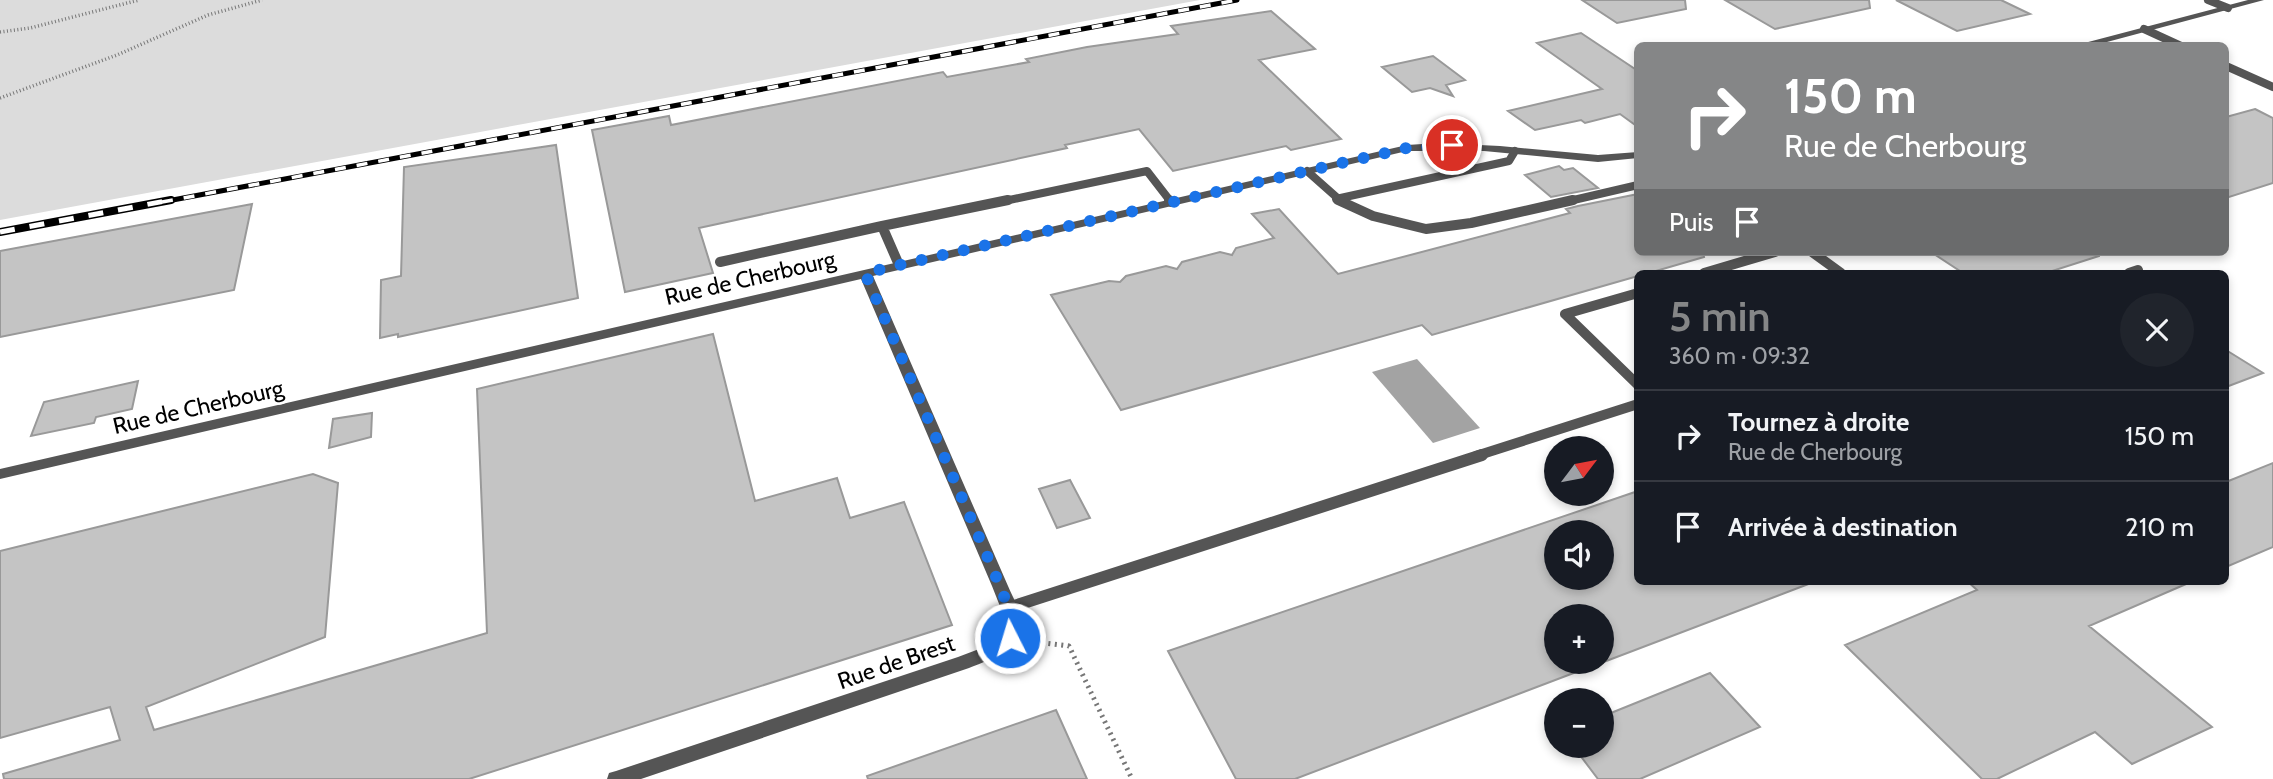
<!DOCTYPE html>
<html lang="fr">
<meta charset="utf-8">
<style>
body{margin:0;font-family:Cabin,sans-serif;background:#20242c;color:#f1f3f6;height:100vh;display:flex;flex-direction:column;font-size:26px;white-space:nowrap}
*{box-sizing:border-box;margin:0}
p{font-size:23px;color:#9ea1a6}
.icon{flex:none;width:38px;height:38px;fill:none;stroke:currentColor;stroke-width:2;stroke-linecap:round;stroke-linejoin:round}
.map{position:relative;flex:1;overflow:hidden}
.details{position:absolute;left:1634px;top:270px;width:595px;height:315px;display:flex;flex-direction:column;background:#171b24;border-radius:10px;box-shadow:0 4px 10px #0003}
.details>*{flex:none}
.hud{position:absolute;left:1634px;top:42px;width:595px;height:214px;border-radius:10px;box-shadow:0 4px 10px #0003;background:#858687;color:#fff;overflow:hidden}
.needle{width:46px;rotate:58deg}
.buttons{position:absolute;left:1544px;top:436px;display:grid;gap:14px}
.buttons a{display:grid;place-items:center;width:70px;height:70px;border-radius:50%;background:#171b24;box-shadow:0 4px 10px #0003;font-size:35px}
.pin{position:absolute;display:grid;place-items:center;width:60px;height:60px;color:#fff;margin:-30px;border:4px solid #fff;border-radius:50%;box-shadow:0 2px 7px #0007}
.me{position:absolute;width:77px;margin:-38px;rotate:355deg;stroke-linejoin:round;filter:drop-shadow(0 0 5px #0008)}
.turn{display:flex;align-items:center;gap:24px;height:147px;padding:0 35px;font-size:32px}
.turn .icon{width:91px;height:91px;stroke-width:2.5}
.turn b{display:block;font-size:49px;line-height:60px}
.then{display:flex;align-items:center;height:66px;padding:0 35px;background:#0003;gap:14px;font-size:26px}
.round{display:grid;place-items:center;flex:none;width:74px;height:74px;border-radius:37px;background:#20242c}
.head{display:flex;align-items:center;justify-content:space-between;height:119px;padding:0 35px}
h1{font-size:42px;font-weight:600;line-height:52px;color:#858687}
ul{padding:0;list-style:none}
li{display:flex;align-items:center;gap:21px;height:91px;padding:0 35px;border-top:2px solid #363941}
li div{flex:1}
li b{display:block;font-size:26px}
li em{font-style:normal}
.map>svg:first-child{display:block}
</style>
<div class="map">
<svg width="2273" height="779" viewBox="0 0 2273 779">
<rect width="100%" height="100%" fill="#fff"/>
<path fill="#dcdcdc" d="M0,0H1200L0,220Z"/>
<path fill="#a3a3a3" d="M1417,359L1480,428L1433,443L1372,372Z"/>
<path fill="#c4c4c4" stroke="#999" stroke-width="2" fill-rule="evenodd" d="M1582,0H1685L1686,9L1617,23Z
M1725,0H1869L1870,8L1775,29Z
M1896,0H2001L2030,14L1957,31Z
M1271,11L1315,49L1259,60L1341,139L1291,150L1286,146L1173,171L1139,129L1065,145L1067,148L699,228L713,273L625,292L592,130L669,116L671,125L943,72L947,77L1029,62L1026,59L1087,47L1178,34L1171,26Z
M1581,33L1638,71V127L1620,114L1585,123L1581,120L1535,130L1508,111L1602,89L1537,43Z
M1433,56L1465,80L1446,85L1453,96L1430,88L1412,92L1382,67Z
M2255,109L2273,118V183L2226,198V117Z
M556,145L578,298L398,337V334L380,338L381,280L401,276L404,167Z
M1559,166L1564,170L1573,168L1598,188L1551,197L1525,175Z
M1638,194V252H1703L1704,257L1649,273H1638V276L1432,335L1422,325L1121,410L1051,295L1109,281L1120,282L1126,276L1166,266L1177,269L1182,262L1220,252L1232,255L1236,248L1274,238L1252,214L1279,209L1338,274L1570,213L1566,209L1578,206Z
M252,204L234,290L0,337V251Z
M1931,252H2099V256L2046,273H1963Z
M713,334L755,501L837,478L850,518L904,502L952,625L469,779H4L3,774L120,740L110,707L0,738V551L313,474L338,483L325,637L146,707L154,730L487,633L477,389Z
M2226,350L2263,373L2226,387Z
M138,381L132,409L96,417L94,423L31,436L44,402Z
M372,413L371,437L329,448L333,419Z
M2273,463V547L2226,567V482Z
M1070,480L1090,518L1057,528L1039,489Z
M1638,491V581L1811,583L1601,663V616H1556V662L1600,663L1295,779H1236L1168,651ZM1556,532H1601V578H1556Z
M1967,581H2193L2089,626L2212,727L2132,764L2095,732L1997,779H1982L1845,645L1977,590Z
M1710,673L1760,727L1640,779H1598L1573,746H1601V717Z
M1056,710L1087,779H868L867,776Z"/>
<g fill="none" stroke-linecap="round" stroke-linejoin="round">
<path stroke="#777" stroke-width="3.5" stroke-dasharray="1 2.5" stroke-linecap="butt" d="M0,32L30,28L139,0
M0,98L117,55L208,15L262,0"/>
<path stroke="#777" stroke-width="5" stroke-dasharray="2 4.5" stroke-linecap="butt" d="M1029,641L1069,646L1132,779"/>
<path stroke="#555" stroke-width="8" d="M2208,0L2228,8
M2144,29L2181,46
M2226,66L2273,87
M1307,171L1342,202
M1336,199L1509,161L1515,151
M1000,202L1147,171L1171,202
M1565,202L1638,185"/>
<path stroke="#555" stroke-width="10" d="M1169,200L1171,202
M1338,200L1373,216L1426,229L1471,223L1573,200
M1812,252L1841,273
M720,262L882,226
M899,265L882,226L1008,200
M1704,273L1775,252
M2129,273L2138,270
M1638,293L1565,314L1638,385
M1476,456L1638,404"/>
<path stroke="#555" stroke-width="12" d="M1008,608L1482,455"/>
<path fill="#555" fill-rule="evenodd" d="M2248,0H2264L2092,46H2073Z
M1438,143L1500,146L1598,155L1638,152V158L1598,162L1484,151H1407L873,276L1008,586C1012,596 1019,607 1021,618C1027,649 991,659 969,668L641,779H607L609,773L616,771L958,657L987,646L1002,635L1005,619L992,586L861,279L0,479V469L1407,145Z"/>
<defs>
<path id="rail-far1" d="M162,202L1237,0"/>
<path id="rail" d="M0,232L171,200"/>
</defs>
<use href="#rail-far1" stroke="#000" stroke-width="5"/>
<use href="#rail" stroke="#000" stroke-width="8"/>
<use href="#rail-far1" stroke="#fff" stroke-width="3.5" stroke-dasharray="11" stroke-linecap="butt"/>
<use href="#rail" stroke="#fff" stroke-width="5" stroke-dasharray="15" stroke-linecap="butt"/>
</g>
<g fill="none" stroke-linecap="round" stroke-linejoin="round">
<path stroke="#1a73e8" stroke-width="12" stroke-dasharray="0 21.6" d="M1010,638L1013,620L1000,586L865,273L1407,148L1452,145"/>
</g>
<g text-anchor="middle" stroke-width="5" stroke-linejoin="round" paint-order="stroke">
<g font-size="23" fill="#000" stroke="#fff">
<text transform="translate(750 278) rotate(-13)" y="8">Rue de Cherbourg</text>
<text transform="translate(198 407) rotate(-13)" y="8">Rue de Cherbourg</text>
<text transform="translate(896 662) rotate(-19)" y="8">Rue de Brest</text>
</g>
</g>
</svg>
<div class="buttons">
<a><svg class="needle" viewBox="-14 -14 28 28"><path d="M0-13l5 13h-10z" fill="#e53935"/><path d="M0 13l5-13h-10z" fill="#9ea1a6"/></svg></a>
<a><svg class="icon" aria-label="sound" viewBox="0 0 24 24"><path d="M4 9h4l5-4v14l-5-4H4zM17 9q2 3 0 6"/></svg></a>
<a>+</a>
<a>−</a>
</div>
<div class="pin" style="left:1452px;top:145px;background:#d93025"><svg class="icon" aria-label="arrive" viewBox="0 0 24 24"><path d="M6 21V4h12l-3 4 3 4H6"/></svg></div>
<svg class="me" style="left:1010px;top:638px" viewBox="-20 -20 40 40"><circle r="17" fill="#1a73e8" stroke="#fff" stroke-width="3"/><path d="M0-11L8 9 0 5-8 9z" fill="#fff"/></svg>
<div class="hud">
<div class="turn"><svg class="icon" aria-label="right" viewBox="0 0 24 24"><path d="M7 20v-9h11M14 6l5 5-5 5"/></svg><div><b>150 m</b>Rue de Cherbourg</div></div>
<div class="then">Puis<svg class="icon" aria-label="arrive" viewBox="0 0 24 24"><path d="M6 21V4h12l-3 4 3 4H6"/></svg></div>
</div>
<section class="details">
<div class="head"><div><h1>5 min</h1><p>360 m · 09:32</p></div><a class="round"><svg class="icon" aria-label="close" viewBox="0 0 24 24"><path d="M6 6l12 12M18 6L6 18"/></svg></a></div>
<ul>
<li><svg class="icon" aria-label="right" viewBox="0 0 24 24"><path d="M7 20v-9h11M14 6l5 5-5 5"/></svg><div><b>Tournez à droite</b><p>Rue de Cherbourg</p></div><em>150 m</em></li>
<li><svg class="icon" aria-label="arrive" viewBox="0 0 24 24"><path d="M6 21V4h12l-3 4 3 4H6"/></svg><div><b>Arrivée à destination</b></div><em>210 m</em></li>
</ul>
</section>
</div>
